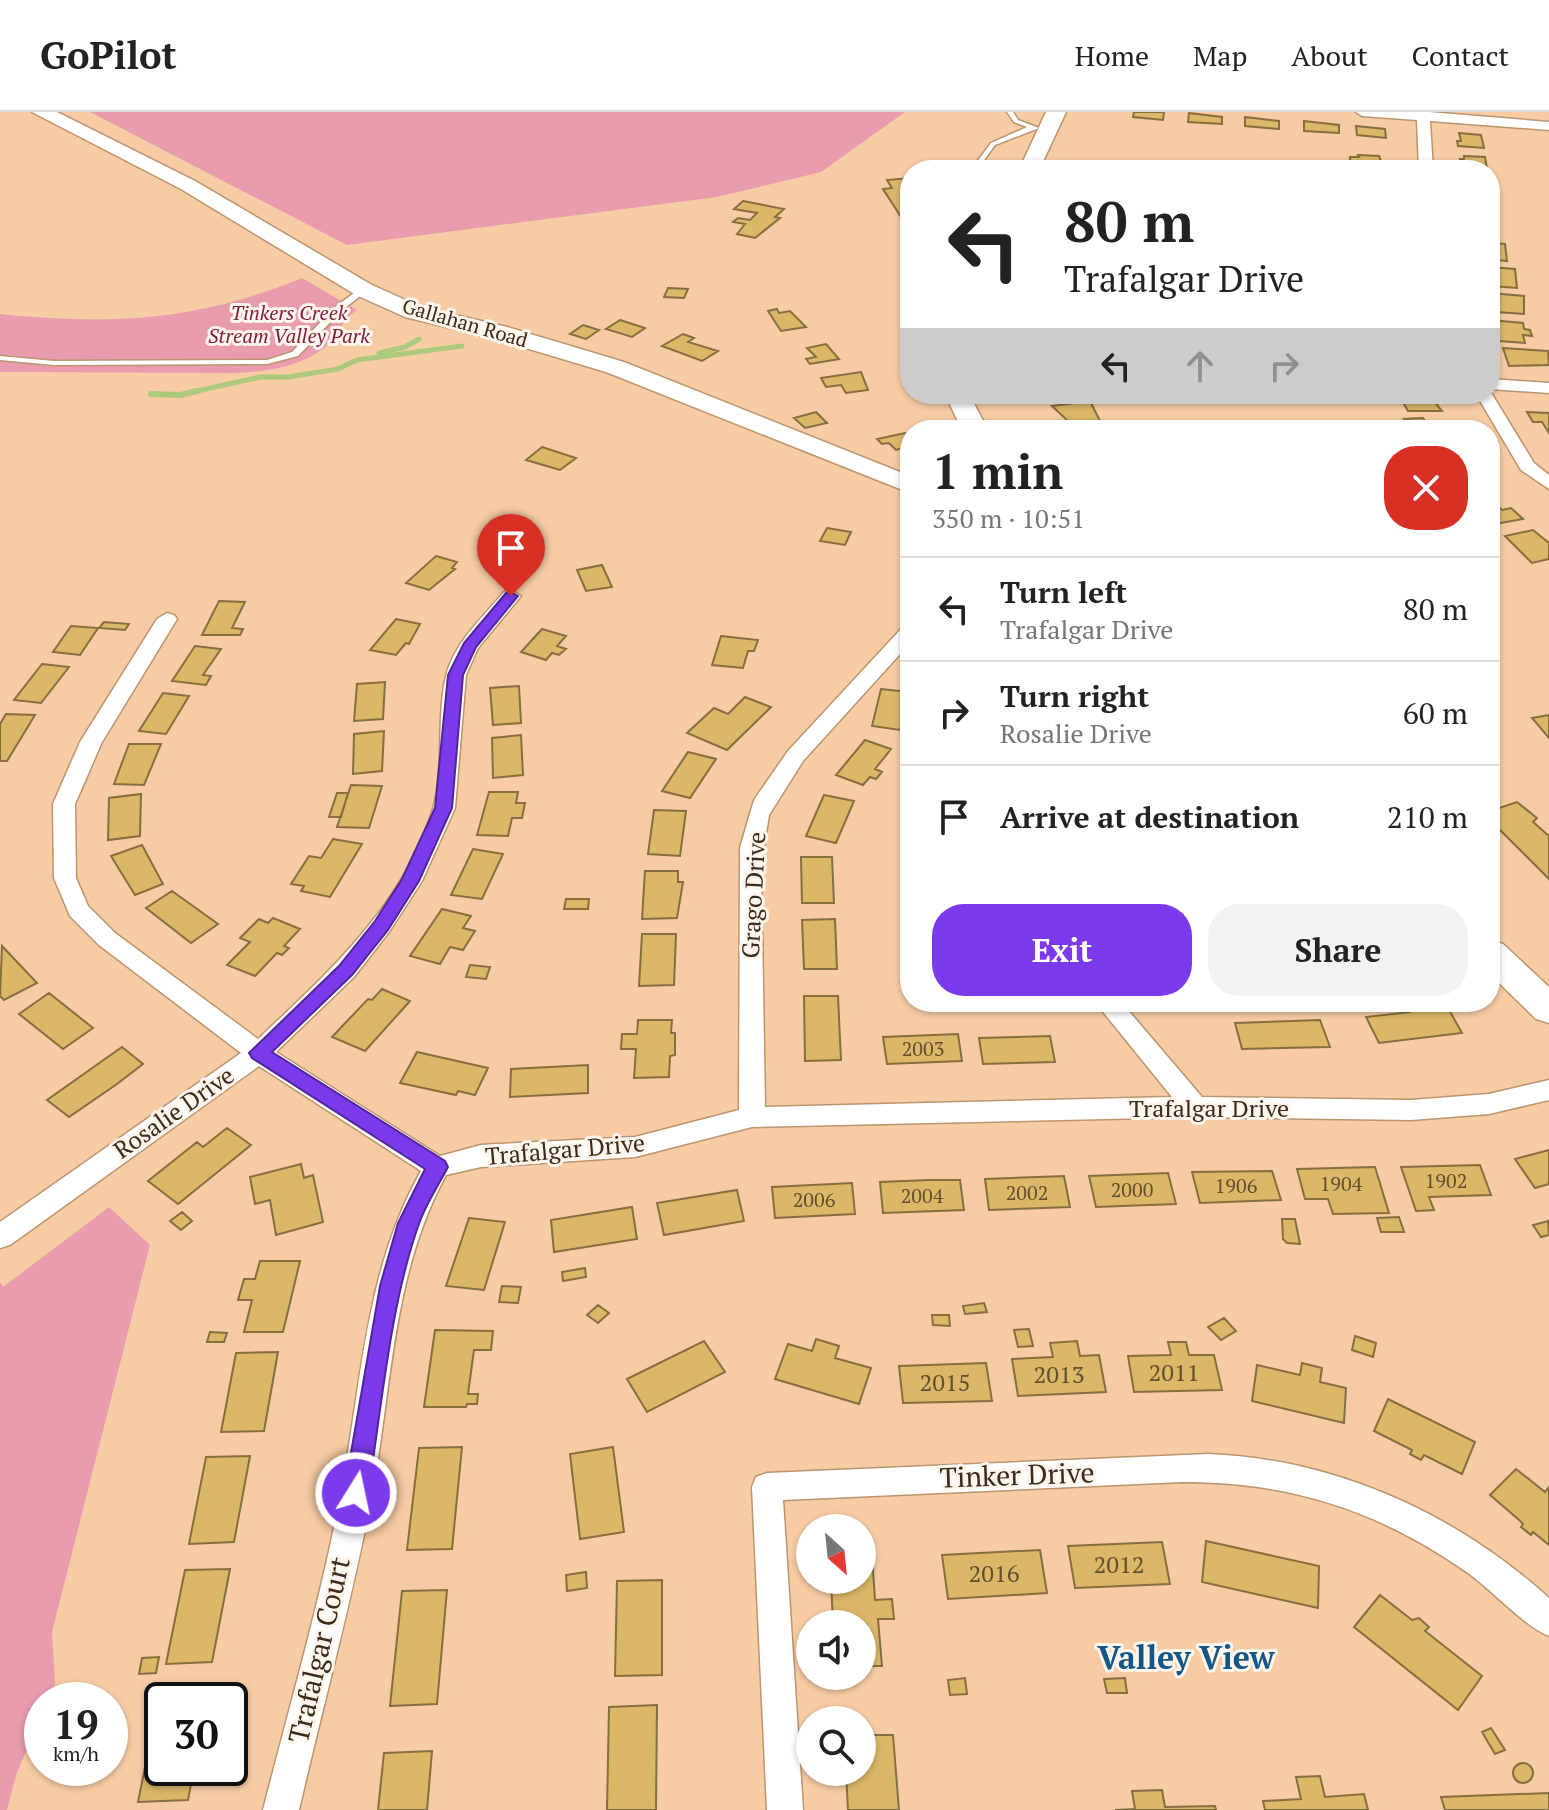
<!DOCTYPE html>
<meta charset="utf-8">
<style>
body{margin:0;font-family:"PT Serif",serif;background:#f2f2f2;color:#222;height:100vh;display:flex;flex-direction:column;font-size:30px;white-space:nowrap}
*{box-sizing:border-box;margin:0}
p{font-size:26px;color:#767676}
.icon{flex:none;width:44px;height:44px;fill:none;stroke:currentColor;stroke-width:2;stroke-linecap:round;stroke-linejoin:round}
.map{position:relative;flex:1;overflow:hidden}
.panel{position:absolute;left:900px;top:308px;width:600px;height:592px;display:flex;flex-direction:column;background:#fff;border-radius:32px;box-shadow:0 2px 6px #0004}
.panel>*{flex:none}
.top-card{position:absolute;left:900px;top:48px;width:600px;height:244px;border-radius:32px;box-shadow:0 2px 6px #0004;background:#fff;color:#222;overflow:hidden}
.needle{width:52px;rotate:153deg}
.buttons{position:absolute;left:796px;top:1402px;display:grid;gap:16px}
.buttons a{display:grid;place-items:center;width:80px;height:80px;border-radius:50%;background:#fff;box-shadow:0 2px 6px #0004;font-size:40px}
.speed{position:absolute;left:24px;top:1570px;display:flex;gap:16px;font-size:40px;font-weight:700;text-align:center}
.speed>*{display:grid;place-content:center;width:104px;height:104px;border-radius:50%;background:#fff;box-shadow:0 2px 6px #0004;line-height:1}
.speed small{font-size:20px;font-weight:400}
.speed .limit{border:4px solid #111;border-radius:12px;background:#fff;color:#111}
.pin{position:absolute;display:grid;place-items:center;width:68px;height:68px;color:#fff;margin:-82px -34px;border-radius:50% 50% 50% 0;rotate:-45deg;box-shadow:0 0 8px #0007}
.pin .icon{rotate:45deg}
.me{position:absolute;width:88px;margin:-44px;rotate:10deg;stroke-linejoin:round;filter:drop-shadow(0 0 6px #0008)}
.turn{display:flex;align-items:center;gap:28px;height:168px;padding:0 32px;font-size:36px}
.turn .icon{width:104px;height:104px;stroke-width:2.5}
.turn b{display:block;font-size:56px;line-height:68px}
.lanes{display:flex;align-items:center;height:76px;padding:0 32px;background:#0003;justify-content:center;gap:40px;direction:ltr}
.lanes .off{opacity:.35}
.round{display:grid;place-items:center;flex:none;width:84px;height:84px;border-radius:32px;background:#f2f2f2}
.head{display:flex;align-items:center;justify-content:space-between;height:136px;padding:0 32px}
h1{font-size:48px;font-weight:800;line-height:60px}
.cta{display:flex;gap:16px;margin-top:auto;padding:16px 32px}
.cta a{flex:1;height:92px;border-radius:32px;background:#7c3aed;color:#fff;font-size:32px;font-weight:800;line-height:92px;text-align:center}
.cta a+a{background:#f2f2f2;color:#222}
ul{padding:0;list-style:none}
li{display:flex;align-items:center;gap:24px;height:104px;padding:0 32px;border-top:2px solid #e0e0e0}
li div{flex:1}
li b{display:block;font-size:30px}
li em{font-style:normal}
header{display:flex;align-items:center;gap:48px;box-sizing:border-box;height:112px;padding:0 40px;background:#fff;border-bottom:2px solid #e0e0e0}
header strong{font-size:38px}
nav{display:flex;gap:44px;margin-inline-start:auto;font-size:28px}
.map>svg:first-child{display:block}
</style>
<header>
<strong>GoPilot</strong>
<nav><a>Home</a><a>Map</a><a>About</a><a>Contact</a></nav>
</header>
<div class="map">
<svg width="1549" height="1698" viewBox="0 0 1549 1698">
<rect width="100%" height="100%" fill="#f7cca4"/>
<path fill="#e89cad" d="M90,0H905L821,60L717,85L347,133Z
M302,166L357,198C344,206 339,220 329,231C305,255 266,260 234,261L0,260V202C114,213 194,210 302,166Z
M109,1095L150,1133L52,1520L55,1572L48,1588H42V1602L16,1663L7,1698H0V1170L3,1175Z"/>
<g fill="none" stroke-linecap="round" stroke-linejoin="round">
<path stroke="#adc97c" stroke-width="5" d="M379,241L405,235L419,227
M188,281L260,265H288L338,257L357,248L462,234"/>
<path stroke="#adc97c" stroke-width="6" d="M151,282L181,283L197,279"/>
</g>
<path fill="#dbb768" stroke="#856f3e" stroke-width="2" d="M1134,0H1164L1163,8L1133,5Z
M1189,1L1222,5V12L1188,10Z
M1245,5L1279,9V17L1245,14Z
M1304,9L1339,13V21L1304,19Z
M1356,14L1385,17L1386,26L1357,23Z
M1459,21L1481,23L1484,36L1458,34L1457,29H1461Z
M1358,43L1379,44L1384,58L1359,56V50L1350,49V45H1359Z
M1464,44L1485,45L1487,57L1462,55L1460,47H1464Z
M910,66V104L901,105L883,77L892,76L887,68Z
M743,89L784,97L775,105L780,106L755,126L737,122L745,112L733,110L738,106L750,108L757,101L734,97Z
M1490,131L1505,132L1507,149L1490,147Z
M1490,155L1515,157L1517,176L1491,174Z
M668,176L688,177L684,186L664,185Z
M1490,181L1524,184V202L1496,200Z
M777,197L779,201L790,199L806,215L781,219L768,199Z
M620,208L645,216L632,225L606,217Z
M1490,208L1523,211L1524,217L1530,218L1532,224L1523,223L1525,231L1499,229Z
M583,213L599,218L586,227L570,222Z
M683,222L694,226L688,230L718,239L702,249L662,234Z
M826,232L839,247L810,252L806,247L816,245L807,236Z
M1503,236L1548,239L1549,253L1509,254Z
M861,260L868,278L846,281L841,273L826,275L821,266Z
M1402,282H1428L1442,299H1408L1400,285H1404Z
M1090,289L1103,315L1066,318L1061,310L1068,309L1052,294Z
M816,300L827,311L805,316L794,306Z
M1527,300L1549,301V321L1542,310H1533Z
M1423,306L1432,318H1398L1395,313L1408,312L1404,307Z
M905,321L910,325V334L896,338L889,331L882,332L877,327Z
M542,335L576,346L560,358L526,348Z
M1490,387L1502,398L1511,396L1523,407L1490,413Z
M827,416L851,420L845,433L820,429Z
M1533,418L1549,431V447L1532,451L1505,424Z
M502,423L541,425L537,440L497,438Z
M436,444L457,450L452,456L455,457L429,478L406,471Z
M602,453L612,475L586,479L577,458Z
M219,489L245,490L232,516L243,517L240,523H202Z
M396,507L420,512L409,532L406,531L396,543L370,538Z
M104,510L129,512L125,518L99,516Z
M71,514L98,516L80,543L53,540Z
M542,517L566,524L557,534L566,537L559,543L552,541L546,548L521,540Z
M721,524L758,528L754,539H748L743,556L712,553Z
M195,534L221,537L203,563L211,564L206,573L172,569Z
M42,552L69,555L41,591L14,588Z
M385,570L383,607L354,609L357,572Z
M519,574L521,611L493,613L490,576Z
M881,577L909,580L905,596H910V608L903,607L900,618L872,614Z
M163,581L189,584L166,622L139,619Z
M745,585L771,595L727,638L687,621L714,596L728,602Z
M6,602L35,603L7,649H0V612Z
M1549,603V626L1532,606Z
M384,619L382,659L353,662L354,622Z
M521,623L523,663L493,666L492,626Z
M865,628L891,637L875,657L882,660L876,667L870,665L863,673L836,663Z
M129,632H161L144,673L114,672Z
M688,640L716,647L690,686L662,679Z
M351,673L382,674L369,716L337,715Z
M489,680H518L516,691H525L522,706H512L508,724L477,723Z
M337,681H348L341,705H329Z
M141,682L140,724L108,728L109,686Z
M824,683L854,689L836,731L806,724Z
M1517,690L1537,706L1533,710L1549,724V767L1490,708V699Z
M654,698L686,699L680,744L648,742Z
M333,727L362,732L330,785L301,779L304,774L291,772L309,744L321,746Z
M142,733L163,772L135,783L111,744Z
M473,737L503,742L482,787L451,783Z
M801,745H832L834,791H802Z
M645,759H678V770H683L677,806L642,807Z
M172,779L218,812L191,831L146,796Z
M566,787H589L588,797H564Z
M442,797L471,804L463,816L475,819L463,838L450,835L440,852L410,844Z
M273,806L300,817L284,834L289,836L282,843L277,841L255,864L227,853L250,830L240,826L259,807L268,811Z
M835,807L837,857H804L802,808Z
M642,822H676L674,873L639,874Z
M2,834L37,871L4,888L0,884Z
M470,853L490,855L486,867L466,865Z
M382,877L410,889L365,939L332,925L368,887L372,888Z
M49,881L93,916L63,937L19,902Z
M804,884H838L841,948L805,949Z
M1416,891L1421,899L1448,896L1462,921L1379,931L1366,905L1410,900L1405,892Z
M638,908H672L671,921H675V943L670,944L669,965L634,966L636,937H621L622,922H637Z
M1320,908L1330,935L1242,937L1235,911Z
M958,922L962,949L887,952L883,925Z
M1050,924L1055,950L983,952L979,926Z
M122,935L143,952L117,972L69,1005L47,988Z
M417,940L488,956L475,983L458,979L456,983L400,971Z
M588,953V981L510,985L511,957Z
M227,1016L251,1033L178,1092L148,1069L197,1030L203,1035Z
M1549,1038V1072L1535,1076L1515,1047Z
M301,1052L304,1066L313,1063L323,1110L276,1123L270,1088L255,1092L250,1065Z
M1480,1053L1491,1083L1429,1085L1434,1098L1416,1099L1401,1055Z
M1375,1055L1389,1101L1333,1102L1328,1087H1305L1297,1057Z
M1272,1059L1281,1088L1200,1091L1192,1060Z
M1168,1061L1176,1092L1096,1095L1089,1064Z
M1064,1064L1070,1095L989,1098L985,1067Z
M929,1068H960L964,1098L883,1101L880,1070Z
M852,1071L855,1102L775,1106L772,1075Z
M737,1078L744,1109L664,1123L657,1091Z
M632,1095L637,1127L554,1140L551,1108Z
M182,1100L192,1109L181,1118L170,1109Z
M1399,1105L1404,1120H1381L1377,1106Z
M469,1106L505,1110L484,1178L446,1174Z
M1282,1107H1295L1300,1132L1287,1131L1283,1127Z
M1548,1109L1549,1123L1541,1125L1533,1113Z
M260,1149H300L283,1220H244L252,1188H238L244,1167H255Z
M585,1156L586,1165L563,1169L562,1160Z
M502,1174L521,1175L518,1191L499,1190Z
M984,1191L987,1200L965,1202L963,1194Z
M598,1193L609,1201L598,1211L587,1203Z
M932,1203H949L950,1214L933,1213Z
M1224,1206L1236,1219L1221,1228L1208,1215Z
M1029,1217L1033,1234L1018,1235L1014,1218Z
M435,1218L493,1219L491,1238H474L468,1282H478L477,1292H467L466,1295H424Z
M210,1220L227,1221L224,1230H207Z
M1355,1224L1376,1231L1373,1245L1352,1238Z
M816,1227L839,1234L835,1246L871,1256L859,1292L775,1267L788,1232L812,1239Z
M704,1229L725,1260L647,1300L627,1267Z
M1077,1229L1080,1244L1099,1243L1106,1280L1018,1284L1012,1247L1053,1245L1050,1231Z
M1168,1230H1186L1189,1243H1214L1222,1278L1134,1280L1128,1244L1171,1243Z
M278,1240L264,1319L221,1320L236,1241Z
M986,1251L992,1289L903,1291L899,1254Z
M1302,1251L1322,1256L1320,1270L1346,1276L1344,1311L1252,1289L1257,1253L1300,1263Z
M1388,1287L1475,1330L1462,1362L1424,1343L1421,1348L1410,1342L1412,1338L1374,1319Z
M462,1335L452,1437L407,1438L419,1336Z
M613,1335L624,1420L580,1427L570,1342Z
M250,1344L234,1430L189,1432L206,1345Z
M1516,1357L1545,1380L1549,1375V1433L1533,1420L1531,1423L1521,1415L1523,1412L1518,1407L1490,1383Z
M1206,1429L1319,1454L1318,1496L1202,1470Z
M1162,1430L1170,1472L1075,1476L1068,1434Z
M1040,1438L1047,1481L948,1487L942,1443Z
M872,1442L875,1488L892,1487L894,1507H878L882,1554H862V1512H833L831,1468H862V1443Z
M230,1457L212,1550L166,1552L185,1458Z
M586,1460L587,1476L567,1479L566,1463Z
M662,1468V1563L615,1564L617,1469Z
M447,1478L437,1592L390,1594L402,1479Z
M1380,1483L1412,1508L1419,1506L1429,1515L1425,1519L1482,1564L1458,1598L1354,1515Z
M159,1545L156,1561L139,1562L142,1546Z
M965,1566L967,1582L950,1583L948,1568Z
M1125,1566L1127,1581H1107L1104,1567Z
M208,1583L207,1588H162V1656H194L188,1688L138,1690L159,1585Z
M657,1593L656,1698H607L609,1595Z
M1491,1616L1505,1638L1495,1642L1482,1620Z
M862,1623H893L899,1698H848L846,1660H862Z
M432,1639L427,1698H378L384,1641Z
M1513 1661a10 10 0 1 1 20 0a10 10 0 1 1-20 0Z
M1320,1664L1325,1685L1364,1682L1368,1698H1265L1263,1689L1301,1687L1296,1665Z
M1162,1678L1165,1695L1215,1694L1216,1698H1115L1135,1697L1132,1679Z
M1549,1681V1698H1445L1441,1685Z"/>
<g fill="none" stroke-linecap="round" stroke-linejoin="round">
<defs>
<path id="lane" d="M1007,0H1013L1018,8L1039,16L995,33L977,58H971L991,31L1027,15L1014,10Z
M361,176L368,178L341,199L298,244L267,252L54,253L0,248V244L54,249L267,248L292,240L335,195Z"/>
<path id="street" d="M1356,0H1429L1549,10V18L1430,9L1433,58H1419L1417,8L1362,4Z
M1490,267L1549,271V281L1490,277Z
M1490,279L1534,351L1549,363V377L1521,358L1476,282H1490Z
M511,478L521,484L478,536L466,563L455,696L422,769L389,820L354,865L276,940L440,1044L481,1033L635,1025L739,998L740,736L754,688L788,639L901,517L908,515L910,531L803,649L769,703L761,753L765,995L1172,985L1095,890H1121L1202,985L1411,988L1489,982L1549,968V988L1489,1002L1411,1008L1195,1005L752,1015L635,1045L481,1055L446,1063C392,1162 392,1274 372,1383C352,1489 323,1593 299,1698H263C290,1592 321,1487 341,1380C362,1270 365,1158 421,1059L259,954L10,1133L0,1136V1110L241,941L99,833L70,804L54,766L53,692L80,630L157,507L167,501L174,503L177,507L102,630L75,692L76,766L88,794L115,821L258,927C327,862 405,792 433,697C445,655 436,607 446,564C454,531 483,505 504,480Z
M1208,1342C1335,1347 1455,1401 1549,1486V1524C1524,1514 1492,1478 1468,1461C1378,1398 1291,1370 1182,1370L783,1388L803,1698H767L752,1375L756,1365L767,1361Z"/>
<path id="secondary" d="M32,0H57L195,69L372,173L421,195L507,215L624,250L910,364V381L606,260L492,226L405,205L356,183L181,77Z
M1046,0H1066L1039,58H1019Z
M945,282H969L988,318H962Z
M1490,828L1503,832L1549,875V911L1536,907L1490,862Z"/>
</defs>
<use href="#lane" stroke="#bc946d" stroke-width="3"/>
<use href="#street" stroke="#bc946d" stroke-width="3"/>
<use href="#secondary" stroke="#bc946d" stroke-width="3"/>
<use href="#lane" fill="#fff" fill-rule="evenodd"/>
<use href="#street" fill="#fff" fill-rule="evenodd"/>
<use href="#secondary" fill="#fff" fill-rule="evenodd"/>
</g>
<path fill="#7c3aed" stroke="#51269a" stroke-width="2" d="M511,480L518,484L476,535L463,563L452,696L419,769L388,818L352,863L272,940L445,1049L448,1055C438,1074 427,1090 420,1109C390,1191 382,1294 368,1381L364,1389L356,1392L348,1389L344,1381L380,1174L398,1111L425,1057L252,946L249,941L339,854L375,809L402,767L435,696L448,563L464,531L506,481Z"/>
<g text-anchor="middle" stroke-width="6" stroke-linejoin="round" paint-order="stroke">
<g font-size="20" font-style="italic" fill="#821e40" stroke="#fef5ec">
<text x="289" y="208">Tinkers Creek<tspan x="289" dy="23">Stream Valley Park</tspan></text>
</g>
<g font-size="20" fill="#3b2b1b" stroke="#fef5ec">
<text transform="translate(465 211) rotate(16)" y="7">Gallahan Road</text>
</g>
<g font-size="20" fill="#634e2e">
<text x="923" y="944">2003</text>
<text x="1446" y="1076">1902</text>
<text x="1341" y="1079">1904</text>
<text x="1236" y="1081">1906</text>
<text x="1132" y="1085">2000</text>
<text x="1027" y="1088">2002</text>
<text x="922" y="1091">2004</text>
<text x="814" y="1095">2006</text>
</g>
<g font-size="24" fill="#3b2b1b" stroke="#fef5ec">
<text transform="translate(754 783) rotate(-87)" y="8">Grago Drive</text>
<text x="1209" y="1005">Trafalgar Drive</text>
<text transform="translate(174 1001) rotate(-35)" y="8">Rosalie Drive</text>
<text transform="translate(565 1038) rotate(-5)" y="8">Trafalgar Drive</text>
</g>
<g font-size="24" fill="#634e2e">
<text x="1174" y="1269">2011</text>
<text x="1059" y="1271">2013</text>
<text x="945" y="1279">2015</text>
<text x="1119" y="1461">2012</text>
<text x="994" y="1470">2016</text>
</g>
<g font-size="28" fill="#3b2b1b" stroke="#fef5ec">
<text transform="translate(1017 1363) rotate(-2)" y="10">Tinker Drive</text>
<text transform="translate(319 1538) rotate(-77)" y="10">Trafalgar Court</text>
</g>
<g font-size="32" font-weight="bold" fill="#145685" stroke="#fef5ec">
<text x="1186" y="1557">Valley View</text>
</g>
</g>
</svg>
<div class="buttons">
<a><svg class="needle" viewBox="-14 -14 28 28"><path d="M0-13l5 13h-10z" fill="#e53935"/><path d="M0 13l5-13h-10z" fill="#767676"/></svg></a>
<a><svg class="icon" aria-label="sound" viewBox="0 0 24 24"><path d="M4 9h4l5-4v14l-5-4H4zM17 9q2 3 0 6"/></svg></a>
<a><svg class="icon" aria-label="search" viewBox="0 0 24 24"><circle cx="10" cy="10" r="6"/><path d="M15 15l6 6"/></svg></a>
</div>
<div class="speed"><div>19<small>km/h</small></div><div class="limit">30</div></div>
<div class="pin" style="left:511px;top:484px;background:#d93025"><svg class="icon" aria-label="arrive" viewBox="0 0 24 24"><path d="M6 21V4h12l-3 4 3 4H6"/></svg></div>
<svg class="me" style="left:356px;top:1381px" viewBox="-20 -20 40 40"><circle r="17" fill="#7c3aed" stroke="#fff" stroke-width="3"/><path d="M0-11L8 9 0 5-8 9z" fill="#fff"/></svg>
<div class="top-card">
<div class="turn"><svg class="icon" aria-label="left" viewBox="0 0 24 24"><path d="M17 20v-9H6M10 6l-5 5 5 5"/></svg><div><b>80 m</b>Trafalgar Drive</div></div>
<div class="lanes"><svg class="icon" aria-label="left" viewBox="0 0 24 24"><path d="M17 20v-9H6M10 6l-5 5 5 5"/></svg><svg class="icon off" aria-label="ahead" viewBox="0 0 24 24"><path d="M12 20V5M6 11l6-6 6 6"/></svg><svg class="icon off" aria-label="right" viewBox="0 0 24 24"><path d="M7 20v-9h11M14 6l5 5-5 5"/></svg></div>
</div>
<section class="panel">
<div class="head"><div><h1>1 min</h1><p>350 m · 10:51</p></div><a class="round" style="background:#d93025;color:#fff"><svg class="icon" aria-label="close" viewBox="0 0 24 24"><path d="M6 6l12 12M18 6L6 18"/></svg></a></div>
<ul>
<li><svg class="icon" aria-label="left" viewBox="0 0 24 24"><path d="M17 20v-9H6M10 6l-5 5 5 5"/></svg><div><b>Turn left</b><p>Trafalgar Drive</p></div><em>80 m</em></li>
<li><svg class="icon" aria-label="right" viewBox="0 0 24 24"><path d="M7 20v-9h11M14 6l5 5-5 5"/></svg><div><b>Turn right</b><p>Rosalie Drive</p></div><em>60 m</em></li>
<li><svg class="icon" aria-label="arrive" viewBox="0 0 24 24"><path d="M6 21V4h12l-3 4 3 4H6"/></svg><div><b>Arrive at destination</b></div><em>210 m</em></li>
</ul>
<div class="cta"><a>Exit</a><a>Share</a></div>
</section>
</div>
